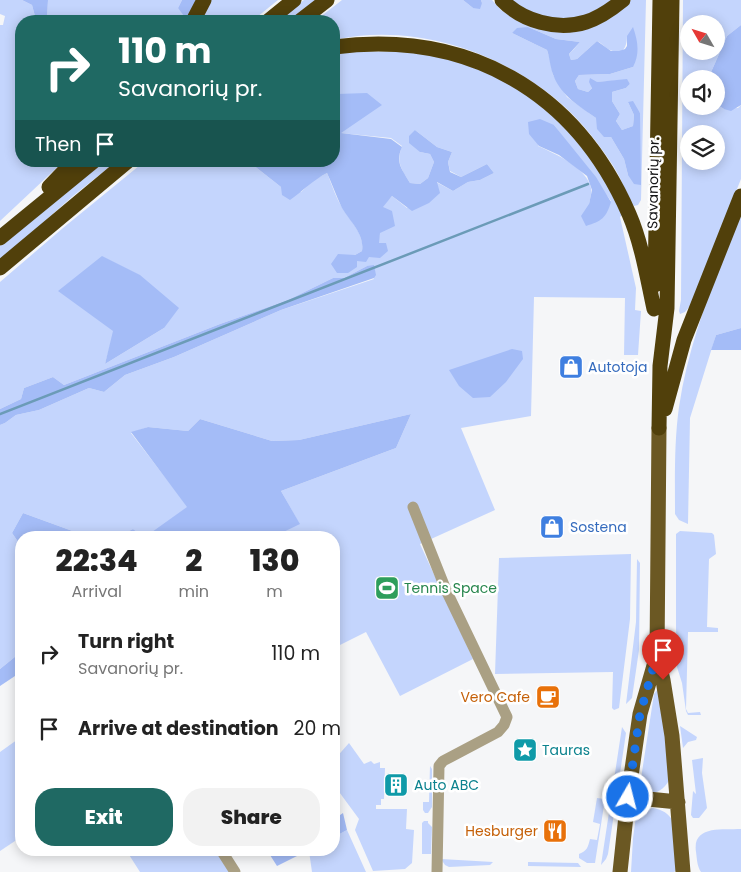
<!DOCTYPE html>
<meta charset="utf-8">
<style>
body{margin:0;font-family:Poppins,sans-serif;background:#f2f2f2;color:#222;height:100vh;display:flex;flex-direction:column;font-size:19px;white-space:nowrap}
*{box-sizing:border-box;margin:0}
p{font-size:16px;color:#767676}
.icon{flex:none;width:28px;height:28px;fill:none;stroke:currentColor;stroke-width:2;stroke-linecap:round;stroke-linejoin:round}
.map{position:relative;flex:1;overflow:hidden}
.side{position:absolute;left:15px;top:531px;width:325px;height:325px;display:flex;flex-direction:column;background:#fff;border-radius:20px;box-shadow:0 2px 12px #0003}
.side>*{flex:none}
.guide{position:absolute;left:15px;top:15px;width:325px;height:152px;border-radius:20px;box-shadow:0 2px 12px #0003;background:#1f6963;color:#fff;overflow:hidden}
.needle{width:32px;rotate:309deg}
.buttons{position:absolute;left:680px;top:15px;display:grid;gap:10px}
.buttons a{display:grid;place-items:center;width:45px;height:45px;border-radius:50%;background:#fff;box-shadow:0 2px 12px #0003;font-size:25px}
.pin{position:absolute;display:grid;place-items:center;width:42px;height:42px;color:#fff;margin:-51px -21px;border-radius:50% 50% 50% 0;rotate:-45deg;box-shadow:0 0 5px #0007}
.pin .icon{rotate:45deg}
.me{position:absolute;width:55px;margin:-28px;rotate:8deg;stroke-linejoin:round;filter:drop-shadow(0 0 4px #0008)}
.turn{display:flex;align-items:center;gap:18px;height:105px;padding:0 20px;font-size:22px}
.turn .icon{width:65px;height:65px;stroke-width:2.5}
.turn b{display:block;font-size:35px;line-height:42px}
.then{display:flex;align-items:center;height:48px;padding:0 20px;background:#0003;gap:10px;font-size:19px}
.eta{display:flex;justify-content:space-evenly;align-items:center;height:85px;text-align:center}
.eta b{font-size:30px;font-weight:800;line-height:35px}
.action{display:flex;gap:10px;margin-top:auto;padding:10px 20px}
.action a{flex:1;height:58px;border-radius:20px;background:#1f6963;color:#fff;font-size:20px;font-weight:800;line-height:58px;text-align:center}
.action a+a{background:#f2f2f2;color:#222}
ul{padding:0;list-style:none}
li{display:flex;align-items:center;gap:15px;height:75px;padding:0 20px}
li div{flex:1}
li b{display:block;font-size:19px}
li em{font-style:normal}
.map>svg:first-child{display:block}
</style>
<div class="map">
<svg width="741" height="872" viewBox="0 0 741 872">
<rect width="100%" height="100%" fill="#f5f6f8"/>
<path fill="#c4d5fd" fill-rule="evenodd" d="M0,0H22L32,5L36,20H47L48,0H182L178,8L190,14L187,21H21V161H64L0,221V25H3L5,16L0,14Z
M208,0H278L252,21H197Z
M304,0H316L290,21H277Z
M342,0H463L473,8L482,3L481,0H492L501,10L517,20L537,28L627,5L631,0H646L641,200L638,205L634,206C626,198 624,186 619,176C611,161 601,148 591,135C534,62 424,19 334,40V21H315ZM528,27L556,39L580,42L574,49L569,54L571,60L577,59L597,41C602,43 605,48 610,50C623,56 627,47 627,36L633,67L610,74L579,75L575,81L578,89L588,92L597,82L627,80L630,84L626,88L612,92V101L620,114L616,121L622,130L633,126L634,115L628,102L640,113L628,175L624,159L611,137L596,118L567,97L553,75L550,59L547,50L512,33Z
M507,0H618L584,19H544Z
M683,0H741V25L727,36L708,79H689V106H716V104L724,109L738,108L741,105V179L690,306L685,312L680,314L679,311L681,300ZM689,24H716V51H689ZM689,134H716V161H689Z
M334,51L433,52L513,83L579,137L625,213L620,217L636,288L635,310L641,311L638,355H624L625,298L534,297L531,416L461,428L495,510L420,544L473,659L400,696L366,632L334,648V538L273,537L299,523L281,491L396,448L411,414L299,440L272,441L200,419L188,431L148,427L131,433L188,507L145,538L133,529L117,537H89L23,513L12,533L21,546V652L0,669V425L5,423L16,415L39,410L89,388L104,392L125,375L174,357L281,310L374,279L367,266L344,278H333L288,300L220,324L64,385L53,377L24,388L21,399L0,409V282L63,228L145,161H248L281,187L301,192L314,180L327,173C332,185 336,198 343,209C351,222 365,235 362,251L355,255L357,261C389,250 375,232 382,209C383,204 389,200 392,196L407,208L436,182L453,191L468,182L480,180L494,173L487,164L461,177L450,171L448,162L452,152L437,147L415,130L420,152L430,154L434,162L428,178L420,184L410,183C401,168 396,163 402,146L391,138L340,133L337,94L334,96ZM554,125L611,201L589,204C590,199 592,193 591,188C587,168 556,154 538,146ZM164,328L105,364L114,331Z
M103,161H117L73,196L0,261V246Z
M741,212V328L716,335L690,418L688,524L679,520L675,514C675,478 674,443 679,407C689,339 716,276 741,212Z
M680,531L712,533L714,535L716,554L709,559L707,627L718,628V632H688L686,709L688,713L700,712L701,715H688L686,711L682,683L677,667L676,627V534Z
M631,554L630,619L619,708L614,710L612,708L613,672L495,674L499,558Z
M637,559L640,563L639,650L632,698L626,704L636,622Z
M657,690L660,694L670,778C665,791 649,800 640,785L654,694Z
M680,726L697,737L696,740L688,742L683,748Z
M622,727L626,733L608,854L606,859L601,865Z
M21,737V837L0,851V752Z
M349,743L364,764L371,761L374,764L380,762V768H385L384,799H381V805H376V809H407L406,829L414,830L412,863L405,869L373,871L355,830L359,819L334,785V777L337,774L334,770V760Z
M703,758L702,773L707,808L699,818H693L691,815L693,791L696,794L692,760Z
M430,766L432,769V807L428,813H425L423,810V802H429Z
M597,798L605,799L595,863H587L579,858V854C587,851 588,847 590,839L597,840L600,824L593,822Z
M653,808C663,810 668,813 673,821L677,870L674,872H631L633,838L636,816L644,810Z
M424,821H428V823L432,827L431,854H422V823Z
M741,829V872H701C697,866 697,859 696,852C692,825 722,830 741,829Z
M347,830L366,872H312L309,851L334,850V837Z
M126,850H216L230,872H140Z
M441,859L493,862L490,865L449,867L445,865Z
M528,862L578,863L581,867L528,866Z"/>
<path fill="#a4bcf7" d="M22,0H48L47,20H36L32,5Z
M182,0H197L190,14L184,16L178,8Z
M463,0H481L482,3L480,9L473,8Z
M741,25V105L731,111L724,109L716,104V79H708L727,36Z
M528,27L556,39L580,42L569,54L571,60L577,59L597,41L611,51H619L625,49L627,46V36L633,27C638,41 640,54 633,67L610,74L579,75L575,81L578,89L588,92L592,88L589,82L590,78L597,82L627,79L630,84L626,88L612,92V101L620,114L616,121L622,130L633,126L634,115L628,102L633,101L640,113L641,185L634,184L628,175L624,159L611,137H604L597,129L596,118C579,106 562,96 554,77C550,68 550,58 547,50L512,33L517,28Z
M367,93L382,105L341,133L391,139L402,147C395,163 402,169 410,183L420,184L428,178L434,162L430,154L420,152L409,143V136L415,130L437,147L452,152L448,162L450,172L461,177L487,164L494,173L480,180L468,182L453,191L437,182L440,193L429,203L412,211L392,196L383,207L392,211L395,226L380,233L379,243H386L388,251L380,258L369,257L366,262L357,261V267L348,273H337L331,264L338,254L355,255L362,251C365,233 348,220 341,206C336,195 332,184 327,173C313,180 303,191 290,200L282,195L281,187L248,161H334V96L337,94Z
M540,119L554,125L596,177L611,202C606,218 602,221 586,226L581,216L589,204L592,190L587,176L559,155L539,146L529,134L528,122Z
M102,256L140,275L179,308L164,328L105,364L113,331L58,291Z
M374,265L376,275L374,278L281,310L174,357L125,375L104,392L89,388L39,410L16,415L5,423L0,425V409L21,399L24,388L53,377L64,385L220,324L288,300L333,278H344L367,266Z
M741,328V350H711L716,335Z
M512,349L522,351L523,359L506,382L490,397L473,398L459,386L449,370Z
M411,414L396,448L281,491L300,524L273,537H145L187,507L131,432L148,427L188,431L200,419L272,441L299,440Z
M23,513L89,537L21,538V546L12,533Z
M133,529L144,537H117Z
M21,652V672L0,686V669Z
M343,813L347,830L334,837V819Z
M279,850H300L303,853L277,866L270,855Z"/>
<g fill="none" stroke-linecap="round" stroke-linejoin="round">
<path stroke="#6b9bb7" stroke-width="2.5" d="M0,414L588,184"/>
<path stroke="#aaa084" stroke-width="11" d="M413,507L446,590L507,717L504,725L498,732L443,761L439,766L437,872
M221,850L235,872"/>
<path stroke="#6b5823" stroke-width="15" d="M657,655L663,680L672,736L683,872
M628,797L678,802
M620,872L628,797L640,714L657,655L659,428"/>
<path stroke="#51400b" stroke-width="15" d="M502,0C522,21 557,31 586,22C599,18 612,9 623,0
M193,21L204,0
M268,21L294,0
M300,21L327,0
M334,47C467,30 575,90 629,214C642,244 647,277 654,309
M49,187L74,161
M0,238L94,161
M0,268L128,161
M655,285L660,0
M665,409L684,340L741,196
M659,428L660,366L667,308L672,0"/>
</g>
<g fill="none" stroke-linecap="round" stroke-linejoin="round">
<path stroke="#1a73e8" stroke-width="9" stroke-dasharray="0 16.2" d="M628,797L640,714L657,655L663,680"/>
</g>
<defs>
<symbol id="shop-square" viewBox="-11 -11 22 22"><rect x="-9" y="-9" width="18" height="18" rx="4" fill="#3f7fe0" stroke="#fff"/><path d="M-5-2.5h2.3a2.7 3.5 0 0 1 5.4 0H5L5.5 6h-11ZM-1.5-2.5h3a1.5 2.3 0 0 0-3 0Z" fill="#fff"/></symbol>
<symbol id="stadium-square" viewBox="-11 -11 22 22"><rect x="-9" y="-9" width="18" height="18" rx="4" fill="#2e9e5b" stroke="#fff"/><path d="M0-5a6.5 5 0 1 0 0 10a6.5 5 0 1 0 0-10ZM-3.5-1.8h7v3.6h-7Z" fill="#fff"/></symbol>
<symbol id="cafe-square" viewBox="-11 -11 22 22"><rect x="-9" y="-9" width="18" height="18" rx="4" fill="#e8710a" stroke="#fff"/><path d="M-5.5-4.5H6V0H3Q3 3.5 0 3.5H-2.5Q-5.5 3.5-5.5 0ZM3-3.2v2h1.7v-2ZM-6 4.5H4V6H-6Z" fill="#fff"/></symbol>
<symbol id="sight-square" viewBox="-11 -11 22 22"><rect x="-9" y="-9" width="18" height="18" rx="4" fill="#0f9aa8" stroke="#fff"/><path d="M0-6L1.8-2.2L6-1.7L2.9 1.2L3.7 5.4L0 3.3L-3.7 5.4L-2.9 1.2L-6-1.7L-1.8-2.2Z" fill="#fff"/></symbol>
<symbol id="building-square" viewBox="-11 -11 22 22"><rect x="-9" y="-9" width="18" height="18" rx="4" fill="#0f9aa8" stroke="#fff"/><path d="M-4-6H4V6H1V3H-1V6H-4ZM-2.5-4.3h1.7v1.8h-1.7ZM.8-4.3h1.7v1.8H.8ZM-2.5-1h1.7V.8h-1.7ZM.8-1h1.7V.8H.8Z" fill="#fff"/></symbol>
<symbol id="restaurant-square" viewBox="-11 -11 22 22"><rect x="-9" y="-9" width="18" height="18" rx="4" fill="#e8710a" stroke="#fff"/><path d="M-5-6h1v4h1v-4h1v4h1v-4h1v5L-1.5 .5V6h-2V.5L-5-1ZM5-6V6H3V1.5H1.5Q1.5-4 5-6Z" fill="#fff"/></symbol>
</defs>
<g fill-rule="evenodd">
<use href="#shop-square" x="557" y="353" width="28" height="28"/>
<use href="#shop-square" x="538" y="513" width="28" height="28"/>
<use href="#stadium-square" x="373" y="574" width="28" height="28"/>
<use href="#cafe-square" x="534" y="683" width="28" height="28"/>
<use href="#sight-square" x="511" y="736" width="28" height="28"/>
<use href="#building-square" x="382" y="771" width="28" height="28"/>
<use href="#restaurant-square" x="541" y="817" width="28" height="28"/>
</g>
<g text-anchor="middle" stroke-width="5" stroke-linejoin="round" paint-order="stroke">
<g font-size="14" fill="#141415" stroke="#fff">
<text transform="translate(653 183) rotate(-89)" y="5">Savanorių pr.</text>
</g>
<g font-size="14" fill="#366cbe" stroke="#fff" text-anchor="start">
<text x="588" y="372">Autotoja</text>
<text x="570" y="532">Sostena</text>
</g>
<g font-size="14" fill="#27864d" stroke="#fff" text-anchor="start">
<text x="404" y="593">Tennis Space</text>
</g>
<g font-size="14" fill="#c56008" stroke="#fff" text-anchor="end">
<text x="530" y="702">Vero Cafe</text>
<text x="538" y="836">Hesburger</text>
</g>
<g font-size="14" fill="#0d838f" stroke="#fff" text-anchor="start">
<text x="542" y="755">Tauras</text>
<text x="414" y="790">Auto ABC</text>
</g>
</g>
</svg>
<div class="buttons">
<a><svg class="needle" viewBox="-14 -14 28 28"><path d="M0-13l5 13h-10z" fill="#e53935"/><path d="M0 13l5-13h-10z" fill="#767676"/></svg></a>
<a><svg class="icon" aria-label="sound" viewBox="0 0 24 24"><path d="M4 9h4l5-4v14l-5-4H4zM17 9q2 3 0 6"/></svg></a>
<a><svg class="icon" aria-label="layers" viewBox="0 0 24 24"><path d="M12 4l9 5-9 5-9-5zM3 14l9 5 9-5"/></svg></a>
</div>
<div class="pin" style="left:663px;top:680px;background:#d93025"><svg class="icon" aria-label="arrive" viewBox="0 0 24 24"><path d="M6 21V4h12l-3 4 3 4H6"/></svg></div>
<svg class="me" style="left:628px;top:797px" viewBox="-20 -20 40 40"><circle r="17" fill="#1a73e8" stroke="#fff" stroke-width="3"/><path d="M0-11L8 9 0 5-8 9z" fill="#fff"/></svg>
<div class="guide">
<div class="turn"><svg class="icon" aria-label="right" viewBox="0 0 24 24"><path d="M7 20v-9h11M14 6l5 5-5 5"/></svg><div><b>110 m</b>Savanorių pr.</div></div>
<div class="then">Then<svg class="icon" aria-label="arrive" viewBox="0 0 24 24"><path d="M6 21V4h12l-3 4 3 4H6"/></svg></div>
</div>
<section class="side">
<div class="eta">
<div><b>22:34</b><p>Arrival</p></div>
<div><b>2</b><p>min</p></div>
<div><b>130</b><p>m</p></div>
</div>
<ul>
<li><svg class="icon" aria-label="right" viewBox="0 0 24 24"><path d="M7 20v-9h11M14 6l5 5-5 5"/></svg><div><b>Turn right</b><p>Savanorių pr.</p></div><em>110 m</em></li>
<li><svg class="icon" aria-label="arrive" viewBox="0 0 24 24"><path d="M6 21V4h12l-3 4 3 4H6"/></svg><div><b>Arrive at destination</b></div><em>20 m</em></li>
</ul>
<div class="action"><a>Exit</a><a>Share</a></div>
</section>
</div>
